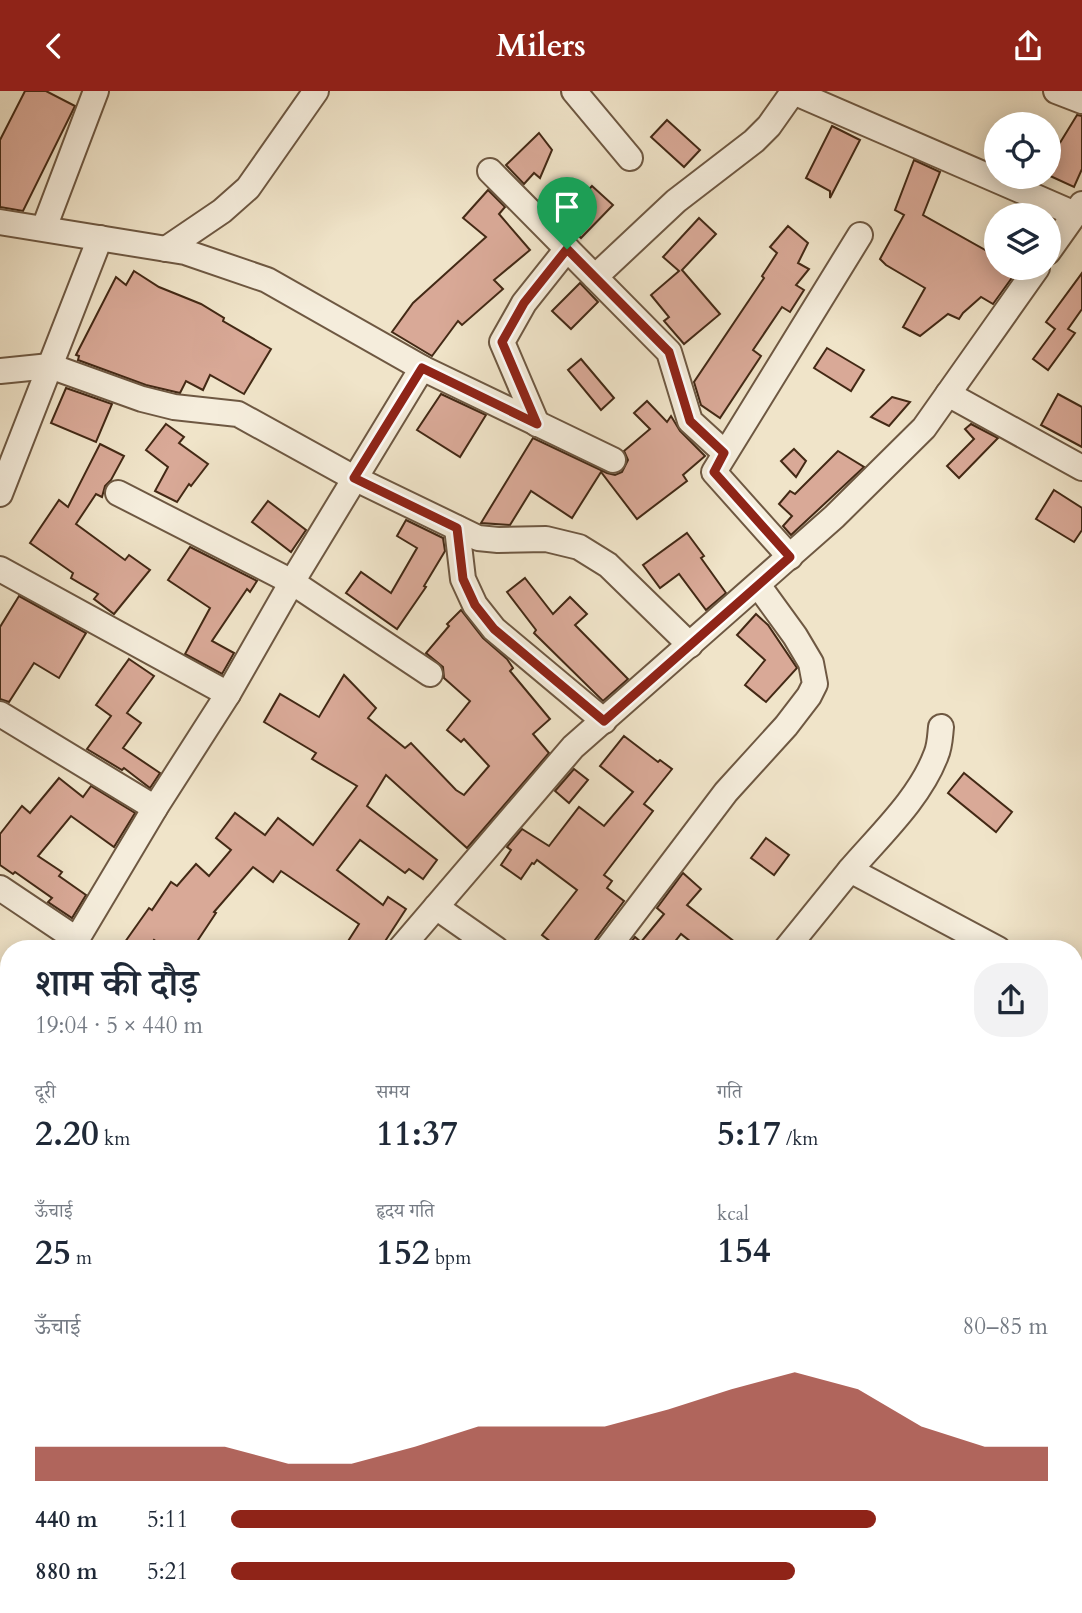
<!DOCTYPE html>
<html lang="hi">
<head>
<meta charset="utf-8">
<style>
	body { margin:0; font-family:Cardo,"Noto Serif Devanagari",serif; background:#f2f2f3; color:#1f2937; height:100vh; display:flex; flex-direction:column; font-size:26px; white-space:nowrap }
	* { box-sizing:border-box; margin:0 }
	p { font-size:23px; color:#747a83 }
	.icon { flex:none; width:38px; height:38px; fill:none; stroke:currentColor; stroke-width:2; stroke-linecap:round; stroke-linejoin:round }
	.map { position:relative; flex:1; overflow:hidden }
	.side { position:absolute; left:0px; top:849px; width:1083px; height:674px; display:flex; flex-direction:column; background:#fff; border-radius:28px 28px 0 0; box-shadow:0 4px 18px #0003 }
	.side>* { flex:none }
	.fabs { position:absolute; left:984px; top:21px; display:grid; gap:14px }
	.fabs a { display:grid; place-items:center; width:77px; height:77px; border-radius:50%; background:#fff; box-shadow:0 4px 18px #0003; font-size:35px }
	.pin { position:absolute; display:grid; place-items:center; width:60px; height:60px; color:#fff; margin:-72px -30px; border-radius:50% 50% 50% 0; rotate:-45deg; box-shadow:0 0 7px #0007 }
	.pin .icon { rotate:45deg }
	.round { display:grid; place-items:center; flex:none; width:74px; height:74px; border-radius:28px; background:#f2f2f3 }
	.summary { display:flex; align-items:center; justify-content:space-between; height:119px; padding:0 35px }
	h1 { font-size:38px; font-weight:600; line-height:52px }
	.metrics { display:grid; grid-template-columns:repeat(3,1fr); gap:10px; height:119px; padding:7px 35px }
	.metrics div { display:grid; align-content:center }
	.metrics b { font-size:35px; font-weight:600 }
	.metrics small { font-size:19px; font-weight:400 }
	.metrics p { font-size:19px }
	.chart { height:196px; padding:14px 35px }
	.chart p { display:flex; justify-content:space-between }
	.chart svg { width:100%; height:126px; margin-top:7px; fill:#8f2418; opacity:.7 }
	ul { padding:0 35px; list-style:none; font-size:23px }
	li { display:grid; grid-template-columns:112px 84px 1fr; align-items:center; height:52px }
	li i { height:18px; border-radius:9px; background:#8f2418 }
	header { display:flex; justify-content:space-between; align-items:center; height:91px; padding:0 35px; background:#8f2418; color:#fff; font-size:32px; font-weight:600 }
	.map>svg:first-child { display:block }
	.building { fill:#d9a997; stroke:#432915; stroke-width:2 }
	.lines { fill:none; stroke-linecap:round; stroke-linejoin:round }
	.minor-casing { stroke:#6e5842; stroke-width:28 }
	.major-casing { stroke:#432915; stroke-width:35 }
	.minor { stroke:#f5eddc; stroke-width:24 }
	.major { stroke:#e8c284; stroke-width:32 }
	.route-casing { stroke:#fff; stroke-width:14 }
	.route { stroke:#8f2418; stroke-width:9 }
</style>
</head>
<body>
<header><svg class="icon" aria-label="back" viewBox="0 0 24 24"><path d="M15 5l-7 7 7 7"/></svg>Milers<svg class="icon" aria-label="share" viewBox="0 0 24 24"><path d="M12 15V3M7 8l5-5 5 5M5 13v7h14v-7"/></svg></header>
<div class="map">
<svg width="1082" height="1522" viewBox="0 0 1082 1522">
	<rect width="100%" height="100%" fill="#f0e4c9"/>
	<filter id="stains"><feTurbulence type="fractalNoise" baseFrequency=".00286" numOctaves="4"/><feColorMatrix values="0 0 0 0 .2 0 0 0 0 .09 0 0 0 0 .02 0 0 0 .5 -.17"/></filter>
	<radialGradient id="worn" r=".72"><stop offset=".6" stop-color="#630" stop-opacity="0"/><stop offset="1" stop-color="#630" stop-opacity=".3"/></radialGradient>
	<g class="building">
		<path d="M25,0H46L75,15L23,120L0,116V49Z"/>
		<path d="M1077,24L1082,25V78L1074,96L1048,84V51L1058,55Z"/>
		<path d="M667,29L700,59L684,76L651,46Z"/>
		<path d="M832,35L860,49L830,107V100L806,87Z"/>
		<path d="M539,42L552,59L540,87L534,82L524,93L506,74Z"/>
		<path d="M914,69L940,81L923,124L996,165V177H1019L993,213L981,206L963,222L959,228L948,223L920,245L903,236L925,197L886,174L880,168L904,124L895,119Z"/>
		<path d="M592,95L613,114L581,147L561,128Z"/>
		<path d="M488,99L505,116L499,123L530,159L494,189L503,198L462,234L458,230L432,265L392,241L413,212L486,146L463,127Z"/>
		<path d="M699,127L716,143L682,179L720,223L684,253L664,230L669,226L651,204L679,180L663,166Z"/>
		<path d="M788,135L808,152L798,172L809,178L796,194L804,199L790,221L782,216L753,259L761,265L720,327L701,314L694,291L764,187L762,185L777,162L770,156Z"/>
		<path d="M134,180L159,196L201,213L224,227L223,230L271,258L244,303L210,284L203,299L186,290L180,302L146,294L78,269L79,265L76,264L116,186L126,194Z"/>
		<path d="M1082,182V218L1068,238L1075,242L1048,279L1033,268L1055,238L1046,231Z"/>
		<path d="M580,192L598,211L571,238L552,220Z"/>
		<path d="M827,257L864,279L851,300L814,277Z"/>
		<path d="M581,268L614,307L601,319L568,279Z"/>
		<path d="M66,297L112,313L96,351L51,332Z"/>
		<path d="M441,303L486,324L460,366L417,339Z"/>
		<path d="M1058,303L1082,316V356L1041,334Z"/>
		<path d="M892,306L910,311L889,335L871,326Z"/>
		<path d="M647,310L667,331L671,325L680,340L705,365L683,384L687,390L637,428L601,381L572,427L531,400L510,434L481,432L533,347L607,382L615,384L622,381L628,369L624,360L650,338L634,322Z"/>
		<path d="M166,333L184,346L179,352L208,373L191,395L189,393L177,411L155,400L168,376L146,359Z"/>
		<path d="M971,333L998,347L959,387L947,375L974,348L965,338Z"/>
		<path d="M100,353L124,365L111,389L105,395L102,406L96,403L76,433L125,469L129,464L150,479L114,523L94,508L98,503L71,487L73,482L30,452L59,409L68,416Z"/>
		<path d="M794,358L806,370L796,386L781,370Z"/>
		<path d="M838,360L864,376L791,444L783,435L792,425L779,413L790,400L795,403Z"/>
		<path d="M1054,399L1082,417V439L1074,451L1036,428Z"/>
		<path d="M268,410L306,439L291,461L252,431Z"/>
		<path d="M406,429L443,447L445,460L424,495L426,496L397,538L346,502L361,481L391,502L417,457L397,445Z"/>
		<path d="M687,442L704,465L701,467L726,502L706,519L679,483L660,497L643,474Z"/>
		<path d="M190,456L257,490L250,501L247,498L212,550L234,562L222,583L185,563L210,517L168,489Z"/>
		<path d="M525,487L553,523L570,506L587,523L575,534L628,588L603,610L534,542L536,539L507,501Z"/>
		<path d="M19,505L86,542L59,587L34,572L9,611L0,608V536Z"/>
		<path d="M461,519L483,547L507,568L513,577L510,580L550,628L533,643L549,662L467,757L386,684L367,715L437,769L423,788L409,778L405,782L360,749L337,779L383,814L388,806L406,818L380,858H343L359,833L281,780L273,791L253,776L214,821L216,822L192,858H167L154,849L148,858H120L149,817L152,819L171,791L177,795L196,773L209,785L231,759L216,747L235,722L265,744L278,727L313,754L357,695L312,668L316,662L264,631L280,603L319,626L344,584L376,617L368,627L405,657L411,652L456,699L464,704L489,675L464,648L461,651L447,639L470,610L444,587L443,576L426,562L449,535L447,533Z"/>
		<path d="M756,523L768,534L797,577L766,611L745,594L765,569L737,544Z"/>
		<path d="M129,568L154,585L127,622L141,632L123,657L160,682L150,697L124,677L122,679L87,658L111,625L96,614Z"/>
		<path d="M624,645L658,671L660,669L672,678L644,713L653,720L604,784L612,790L607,797L624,810L595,849L592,858H560L542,844L577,799L537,769L534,773L532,772L521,788L501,774L511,759L507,756L522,738L549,755L579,716L604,735L633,701L600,675Z"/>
		<path d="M574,678L588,689L569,712L555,700Z"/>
		<path d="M964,682L1012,721L996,741L948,702Z"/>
		<path d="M59,687L83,706L91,695L135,722L114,756L71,725L38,765L62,781L59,785L86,804L72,827L48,811L52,807L15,781L13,783L0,774V743L22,715L30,722Z"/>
		<path d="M766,747L789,764L774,784L751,767Z"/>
		<path d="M683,782L701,798L687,814L744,858H700L681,843L669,858H626L635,846L641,851L664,823L657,817Z"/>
	</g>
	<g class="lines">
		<defs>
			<g id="minor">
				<path d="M574,0L630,67"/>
				<path d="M791,0L1075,123"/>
				<path d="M1056,0L1082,10"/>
				<path d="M490,80L669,261L690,330L725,362"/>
				<path d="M0,131L185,161L267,189L422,277"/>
				<path d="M44,137L96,0"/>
				<path d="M166,158L222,120L248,97L316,0"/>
				<path d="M1048,161L1082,113"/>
				<path d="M595,186L676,110L754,50L769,35L793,1"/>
				<path d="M0,280L50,275L142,308L174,316L238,323L354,387L478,447L498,449L546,448L579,456L608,474L690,554"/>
				<path d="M948,303L1082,377"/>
				<path d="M537,333L502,251L524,212L567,158"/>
				<path d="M118,402L292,491L430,583"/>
				<path d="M0,403L100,147"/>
				<path d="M457,437L463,488L475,514L494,538L604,630"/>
				<path d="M790,466L714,381L860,144"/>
				<path d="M0,478L228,603"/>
				<path d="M0,623L155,717"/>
				<path d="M850,779C880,744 920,707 936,664C940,655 940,645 941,636"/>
				<path d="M0,797L76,848"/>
				<path d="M436,816L496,858"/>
				<path d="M71,858L155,717L228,603L292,491L422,277L613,369"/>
				<path d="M400,858L573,656L834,426L924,337L1037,177"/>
				<path d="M607,858L726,701L786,635L809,605L815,593L811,572L795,545L758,494"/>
				<path d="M786,858L850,779L998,858"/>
				<path d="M1074,896L1082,900"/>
				<path d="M1074,945L1082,942"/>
				<path d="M0,972L9,958"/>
				<path d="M0,1124L9,1130"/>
				<path d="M1074,1237L1077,1238L1082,1227"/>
				<path d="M1074,1312L1082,1315"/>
				<path d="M0,1439L9,1425"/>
				<path d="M378,1522L381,1514"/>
				<path d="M534,1522L535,1514"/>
				<path d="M764,1522L766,1514"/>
			</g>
			<path id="major" d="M0,1522H6"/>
		</defs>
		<use href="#minor" class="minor-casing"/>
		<use href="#major" class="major-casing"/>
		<use href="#minor" class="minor"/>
		<use href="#major" class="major"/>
	</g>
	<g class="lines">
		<defs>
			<path id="route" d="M567,158L669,261L690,330L724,362L714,381L790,466L604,630L494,538L475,514L463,488L457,437L354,387L422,277L537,333L502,251L524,212Z"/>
		</defs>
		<use href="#route" class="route-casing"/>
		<use href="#route" class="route"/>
	</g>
	<rect width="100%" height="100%" filter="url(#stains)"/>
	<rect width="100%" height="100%" fill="url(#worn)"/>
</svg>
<div class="fabs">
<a><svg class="icon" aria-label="locate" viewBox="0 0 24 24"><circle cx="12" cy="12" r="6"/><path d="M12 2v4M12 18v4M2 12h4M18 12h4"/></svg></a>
<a><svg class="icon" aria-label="layers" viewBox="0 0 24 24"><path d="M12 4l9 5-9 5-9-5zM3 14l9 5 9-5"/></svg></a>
</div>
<div class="pin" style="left:567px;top:158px;background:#1e9e55"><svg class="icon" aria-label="arrive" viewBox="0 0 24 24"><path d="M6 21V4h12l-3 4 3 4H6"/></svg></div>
<section class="side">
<div class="summary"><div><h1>शाम की दौड़</h1><p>19:04 · 5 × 440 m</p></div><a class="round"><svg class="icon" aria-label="share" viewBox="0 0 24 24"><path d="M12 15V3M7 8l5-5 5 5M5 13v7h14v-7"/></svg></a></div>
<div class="metrics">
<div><p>दूरी</p><b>2.20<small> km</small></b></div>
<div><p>समय</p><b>11:37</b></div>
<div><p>गति</p><b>5:17<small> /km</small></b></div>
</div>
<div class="metrics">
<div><p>ऊँचाई</p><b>25<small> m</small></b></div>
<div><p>हृदय गति</p><b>152<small> bpm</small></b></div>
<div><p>kcal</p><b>154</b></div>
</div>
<div class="chart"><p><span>ऊँचाई</span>80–85 m</p>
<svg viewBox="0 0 160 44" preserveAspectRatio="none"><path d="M0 44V32L10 32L20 32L30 32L40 38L50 38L60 32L70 25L80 25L90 25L100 19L110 12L120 6L130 12L140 25L150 32L160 32V44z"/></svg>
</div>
<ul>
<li><b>440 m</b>5:11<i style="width:79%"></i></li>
<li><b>880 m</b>5:21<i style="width:69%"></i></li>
</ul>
</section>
</div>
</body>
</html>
